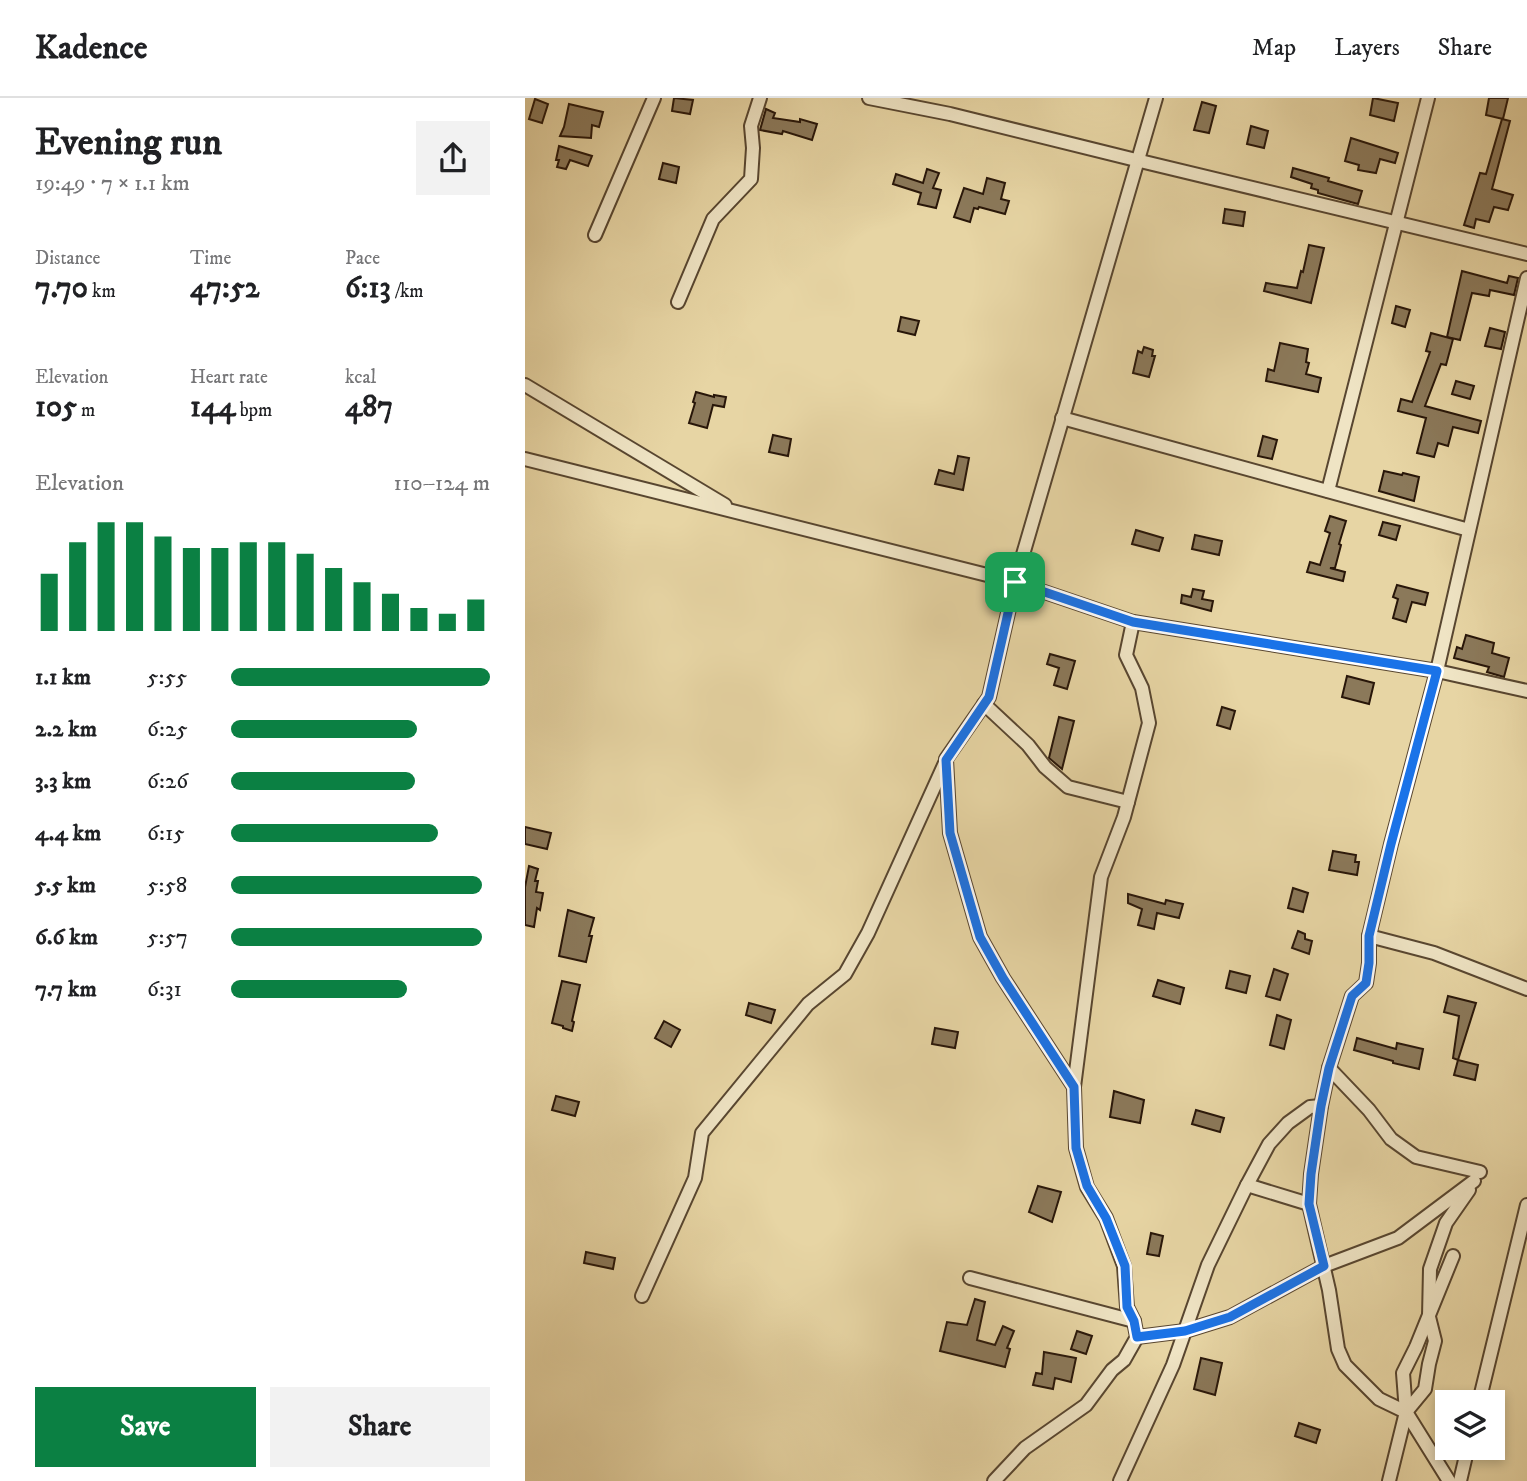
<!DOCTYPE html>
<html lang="en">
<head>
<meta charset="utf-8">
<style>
	body { margin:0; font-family:"IM FELL DW Pica",serif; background:#f2f2f2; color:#202124; height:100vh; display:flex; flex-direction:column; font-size:26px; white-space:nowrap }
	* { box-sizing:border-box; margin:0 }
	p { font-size:23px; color:#757577 }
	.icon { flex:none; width:38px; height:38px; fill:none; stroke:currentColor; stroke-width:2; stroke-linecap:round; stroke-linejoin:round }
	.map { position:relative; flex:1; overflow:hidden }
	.details { display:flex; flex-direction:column; background:#fff; width:525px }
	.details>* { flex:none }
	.tools { position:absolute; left:910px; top:1292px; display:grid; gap:14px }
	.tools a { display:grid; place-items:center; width:70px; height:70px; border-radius:0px; background:#fff; box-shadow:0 4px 10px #0003; font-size:35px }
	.pin { position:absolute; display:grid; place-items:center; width:60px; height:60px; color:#fff; margin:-30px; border-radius:14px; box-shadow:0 4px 10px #0006 }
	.round { display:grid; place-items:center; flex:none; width:74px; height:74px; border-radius:0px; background:#f2f2f2 }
	.summary { display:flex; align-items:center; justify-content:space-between; height:119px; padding:0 35px }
	h1 { font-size:38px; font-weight:700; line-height:52px }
	.stats { display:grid; grid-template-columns:repeat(3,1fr); gap:10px; height:119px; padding:7px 35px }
	.stats div { display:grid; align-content:center }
	.stats b { font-size:30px; font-weight:700 }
	.stats small { font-size:19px; font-weight:400 }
	.stats p { font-size:19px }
	.chart { height:196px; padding:14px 35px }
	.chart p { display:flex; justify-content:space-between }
	.chart svg { width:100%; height:126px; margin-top:7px; stroke:#0b8043; stroke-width:6 }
	.action { display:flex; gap:14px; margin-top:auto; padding:14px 35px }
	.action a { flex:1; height:80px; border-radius:0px; background:#0b8043; color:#fff; font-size:28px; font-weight:700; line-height:80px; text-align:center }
	.action a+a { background:#f2f2f2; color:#202124 }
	ul { padding:0 35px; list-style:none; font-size:23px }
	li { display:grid; grid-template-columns:112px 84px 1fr; align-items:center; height:52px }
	li i { height:18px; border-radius:9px; background:#0b8043 }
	header { display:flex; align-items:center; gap:42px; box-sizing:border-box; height:98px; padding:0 35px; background:#fff; border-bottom:2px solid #e0e0e0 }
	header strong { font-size:33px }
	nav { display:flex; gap:38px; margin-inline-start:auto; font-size:24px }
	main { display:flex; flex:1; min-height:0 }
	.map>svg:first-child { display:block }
	.building { fill:#8b795a; stroke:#281609; stroke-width:2 }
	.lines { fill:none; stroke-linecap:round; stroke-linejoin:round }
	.minor-casing { stroke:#584630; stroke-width:16 }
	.minor { stroke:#efe4c4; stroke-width:12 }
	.route-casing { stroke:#fff; stroke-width:14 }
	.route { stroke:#1a73e8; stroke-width:9 }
</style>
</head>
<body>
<header>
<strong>Kadence</strong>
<nav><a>Map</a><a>Layers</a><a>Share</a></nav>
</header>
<main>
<section class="details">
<div class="summary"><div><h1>Evening run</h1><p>19:49 · 7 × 1.1 km</p></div><a class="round"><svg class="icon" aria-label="share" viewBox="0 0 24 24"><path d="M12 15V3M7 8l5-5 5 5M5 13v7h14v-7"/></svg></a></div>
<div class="stats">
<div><p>Distance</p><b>7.70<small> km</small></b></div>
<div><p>Time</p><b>47:52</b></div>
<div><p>Pace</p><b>6:13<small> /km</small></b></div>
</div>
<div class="stats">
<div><p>Elevation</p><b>105<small> m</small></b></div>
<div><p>Heart rate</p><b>144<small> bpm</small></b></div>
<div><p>kcal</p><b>487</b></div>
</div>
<div class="chart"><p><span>Elevation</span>110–124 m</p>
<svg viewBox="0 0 160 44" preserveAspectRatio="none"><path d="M5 44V24M15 44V13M25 44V6M35 44V6M45 44V11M55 44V15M65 44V15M75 44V13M85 44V13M95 44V17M105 44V22M115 44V27M125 44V31M135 44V36M145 44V38M155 44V33"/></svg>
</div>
<ul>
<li><b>1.1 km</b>5:55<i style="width:100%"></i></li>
<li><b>2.2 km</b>6:25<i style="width:72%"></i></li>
<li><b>3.3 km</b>6:26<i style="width:71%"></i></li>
<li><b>4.4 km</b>6:15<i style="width:80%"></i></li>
<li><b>5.5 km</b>5:58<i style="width:97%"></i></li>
<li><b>6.6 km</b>5:57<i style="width:97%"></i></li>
<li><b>7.7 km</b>6:31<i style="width:68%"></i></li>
</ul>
<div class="action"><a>Save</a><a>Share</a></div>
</section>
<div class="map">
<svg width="1002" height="1383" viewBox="0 0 1002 1383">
	<rect width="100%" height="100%" fill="#e7d5a4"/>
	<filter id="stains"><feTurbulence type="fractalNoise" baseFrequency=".00286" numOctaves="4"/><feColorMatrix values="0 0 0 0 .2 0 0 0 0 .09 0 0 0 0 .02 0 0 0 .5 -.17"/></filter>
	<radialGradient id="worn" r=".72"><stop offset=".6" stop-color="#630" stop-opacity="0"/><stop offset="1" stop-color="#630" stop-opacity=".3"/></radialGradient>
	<g class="building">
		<path d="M149,0L168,2L165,16L147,13Z"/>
		<path d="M848,0L873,5L869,23L845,17Z"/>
		<path d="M964,0H983L978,21L961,17Z"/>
		<path d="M10,1L23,6L17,25L4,21Z"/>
		<path d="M677,4L691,8L684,35L669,32Z"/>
		<path d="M44,6L78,14L74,29L67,27L66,40L35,38L39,29Z"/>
		<path d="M241,11L250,15L248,20L275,24V21L292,26L287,42L258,33L257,36L235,32Z"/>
		<path d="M977,21L985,23L967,91L988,97L983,112L969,109L964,124L951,121L949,130L939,127L955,75L961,76Z"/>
		<path d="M726,28L743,33L739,50L722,46Z"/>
		<path d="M826,40L873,55L870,65L855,61L851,75L833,72L834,67L820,63Z"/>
		<path d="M34,48L67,58L63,68L45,62L41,71L32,69L34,62H31Z"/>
		<path d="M138,65L154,69L151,85L134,81Z"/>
		<path d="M768,70L804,80L803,83L837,93L833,106L793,95V92L786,90L787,86L766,79Z"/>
		<path d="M402,71L414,75L408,90L416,92L411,110L393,106L396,95L368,86L371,76L398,85Z"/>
		<path d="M462,80L480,85L476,101L484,103L480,116L454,109L453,111L449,110L445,124L429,119L439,90L458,96Z"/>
		<path d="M700,111L720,114L718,128L698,125Z"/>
		<path d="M784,147L799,150L786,205L739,193L741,185L772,190L776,173L778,174Z"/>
		<path d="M937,173L982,185L984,178L993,180L989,197L965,192L964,198L947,195L935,242L922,239Z"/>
		<path d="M871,208L885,212L880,229L867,225Z"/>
		<path d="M376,219L394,223L390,237L373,233Z"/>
		<path d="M965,230L980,234L976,251L960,248Z"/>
		<path d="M906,235L928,241L921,267L916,266L900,308L956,323L953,335L928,329L923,348L913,345L909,359L892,355L901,320L873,313L876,301L887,304L905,254L901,253Z"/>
		<path d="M755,245L783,251L781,264L784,265L781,276L796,280L793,294L741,283L743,271L749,273Z"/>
		<path d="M619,249L628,252L627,258H630L624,279L608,275L613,253L617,255Z"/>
		<path d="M931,283L949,288L945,301L927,296Z"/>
		<path d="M171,294L189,299V297L201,299L199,309L188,307L182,330L164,325L170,305L168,304Z"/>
		<path d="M248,337L266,341L263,358L244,354Z"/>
		<path d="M738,338L752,342L747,361L733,358Z"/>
		<path d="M433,358L444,360L438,392L410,386L414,372L429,376Z"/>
		<path d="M859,373L877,377L878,375L894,379L889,403L854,393Z"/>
		<path d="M805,418L821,423L814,446L816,447L810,470H805L820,474L818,483L782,474L785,464L795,467L805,435L800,433Z"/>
		<path d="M858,424L875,428L871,442L854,437Z"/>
		<path d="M611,432L638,440L634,453L607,446Z"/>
		<path d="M670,437L697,443L694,457L667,451Z"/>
		<path d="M872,487L903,495L900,507L887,504L881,524L868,520L873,501L868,499Z"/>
		<path d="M668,491L679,493L677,501L688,503L686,513L656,505L657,497L666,499Z"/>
		<path d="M941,537L969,545L967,555L984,560L979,579L962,574L964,569L929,560L932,549L937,551Z"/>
		<path d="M525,556L550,563L542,591L529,587L534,570L522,566Z"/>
		<path d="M822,578L849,585L844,606L817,599Z"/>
		<path d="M697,609L710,613L705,631L692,627Z"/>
		<path d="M534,619L549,623L537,671L524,660Z"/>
		<path d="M0,729L26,735L22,751L0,746Z"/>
		<path d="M808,753L831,757L830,764H834L832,777L804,772Z"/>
		<path d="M4,768L13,771L10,783H13L11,794L18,795L15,812L12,810L9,829L0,827V789Z"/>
		<path d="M768,790L783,795L778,814L763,810Z"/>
		<path d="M603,796L640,806L641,802L658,806L654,820L632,815L629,831L613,827L617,811L603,805Z"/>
		<path d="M43,812L69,820L64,838H67L61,864L34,858Z"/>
		<path d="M773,833L780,836V841L787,843L784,856L767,850Z"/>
		<path d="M749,871L763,876L755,902L741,898Z"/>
		<path d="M705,873L725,878L721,895L701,890Z"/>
		<path d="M633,882L659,890L655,906L628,898Z"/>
		<path d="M37,883L55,887L47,923L49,924L47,933L38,930V928L27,925Z"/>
		<path d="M923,898L951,905L933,962L928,960L934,918L919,914Z"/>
		<path d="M224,905L250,912L246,925L221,917Z"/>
		<path d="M752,917L766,922L759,951L745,947Z"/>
		<path d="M139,923L155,932L146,949L130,940Z"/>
		<path d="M410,930L433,934L430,950L407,946Z"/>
		<path d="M832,940L871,951L872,945L898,951L894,971L868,965V963L829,952Z"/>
		<path d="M933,962L953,967L950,982L929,977Z"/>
		<path d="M589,993L619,1002L615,1025L585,1019Z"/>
		<path d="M31,998L54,1004L50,1018L27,1012Z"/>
		<path d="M671,1012L699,1020L695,1034L667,1026Z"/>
		<path d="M513,1088L536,1094L527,1124L504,1114Z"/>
		<path d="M626,1135L638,1138L634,1158L622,1156Z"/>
		<path d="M61,1154L90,1160L88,1171L59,1165Z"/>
		<path d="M450,1201L460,1204L452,1242L470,1247L478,1228L489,1233L482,1250L485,1251L480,1269L415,1253L422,1224L442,1227Z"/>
		<path d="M552,1233L567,1238L561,1256L546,1251Z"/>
		<path d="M519,1254L551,1260L546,1284L530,1280L528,1291L508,1287L511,1275L517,1276Z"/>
		<path d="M676,1260L697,1265L690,1297L669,1291Z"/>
		<path d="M774,1325L795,1332L791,1345L770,1338Z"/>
	</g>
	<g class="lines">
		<defs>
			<g id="minor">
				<path d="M344,0L425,16L611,62L1002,156"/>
				<path d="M70,137L129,0"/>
				<path d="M1002,180L912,573L866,746L844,838L909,855L1002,891"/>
				<path d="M153,204L188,121L226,81L228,50L226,28L235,0"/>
				<path d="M0,287L200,407"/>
				<path d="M537,320L944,432"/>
				<path d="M0,361L490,484L608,524L912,573L1002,593"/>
				<path d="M803,393L903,0"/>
				<path d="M459,606L503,647L520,669L543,689L603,704"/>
				<path d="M844,838V865L841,885L827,898L804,970L796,1008L786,1076L784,1106L804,1192L813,1251L820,1267L854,1301L881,1314L924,1383"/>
				<path d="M804,970L844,1012L866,1041L891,1059L955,1074"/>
				<path d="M549,989L478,880L455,839L425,735L421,661L464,599L490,484L631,0"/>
				<path d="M722,1087L784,1106"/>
				<path d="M445,1180L609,1223"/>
				<path d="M117,1198L170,1080L177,1035L283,906L320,876L343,835L420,665"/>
				<path d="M612,1239L660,1233L705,1219L799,1168L873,1140L949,1083"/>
				<path d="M954,1304L1002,1107"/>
				<path d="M881,1314L900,1291L904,1266L910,1243L904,1219L905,1171L921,1125L944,1092"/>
				<path d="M469,1383L500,1350L561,1307L587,1272L599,1262L612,1239L609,1223L602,1209L599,1168L581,1120L562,1089L551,1050L549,989L576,779L599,719L624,625L617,590L601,557L608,524"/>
				<path d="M595,1383L648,1267L683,1167L722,1087L744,1046L763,1025L785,1009L796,1008"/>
				<path d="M864,1383L881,1314L878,1275L891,1249L928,1158"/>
				<path d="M935,1383L943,1349"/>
			</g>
		</defs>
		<use href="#minor" class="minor-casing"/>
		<use href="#minor" class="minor"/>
	</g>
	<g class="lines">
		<defs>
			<path id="route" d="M490,484L608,524L912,573L866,746L844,838V865L841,885L827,898L804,970L796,1008L786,1076L784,1106L799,1168L705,1219L660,1233L612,1239L609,1223L602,1209L600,1168L581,1120L562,1088L551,1050L549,989L478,880L455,839L425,735L421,662L464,599Z"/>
		</defs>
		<use href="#route" class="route-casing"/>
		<use href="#route" class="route"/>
	</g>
	<rect width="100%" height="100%" filter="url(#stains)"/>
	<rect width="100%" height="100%" fill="url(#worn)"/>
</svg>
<div class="tools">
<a><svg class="icon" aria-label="layers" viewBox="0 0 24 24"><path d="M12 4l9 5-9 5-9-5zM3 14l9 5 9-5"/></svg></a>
</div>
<div class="pin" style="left:490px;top:484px;background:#1e9e55"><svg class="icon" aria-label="arrive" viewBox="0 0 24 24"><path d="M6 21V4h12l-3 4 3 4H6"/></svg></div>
</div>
</main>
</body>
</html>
